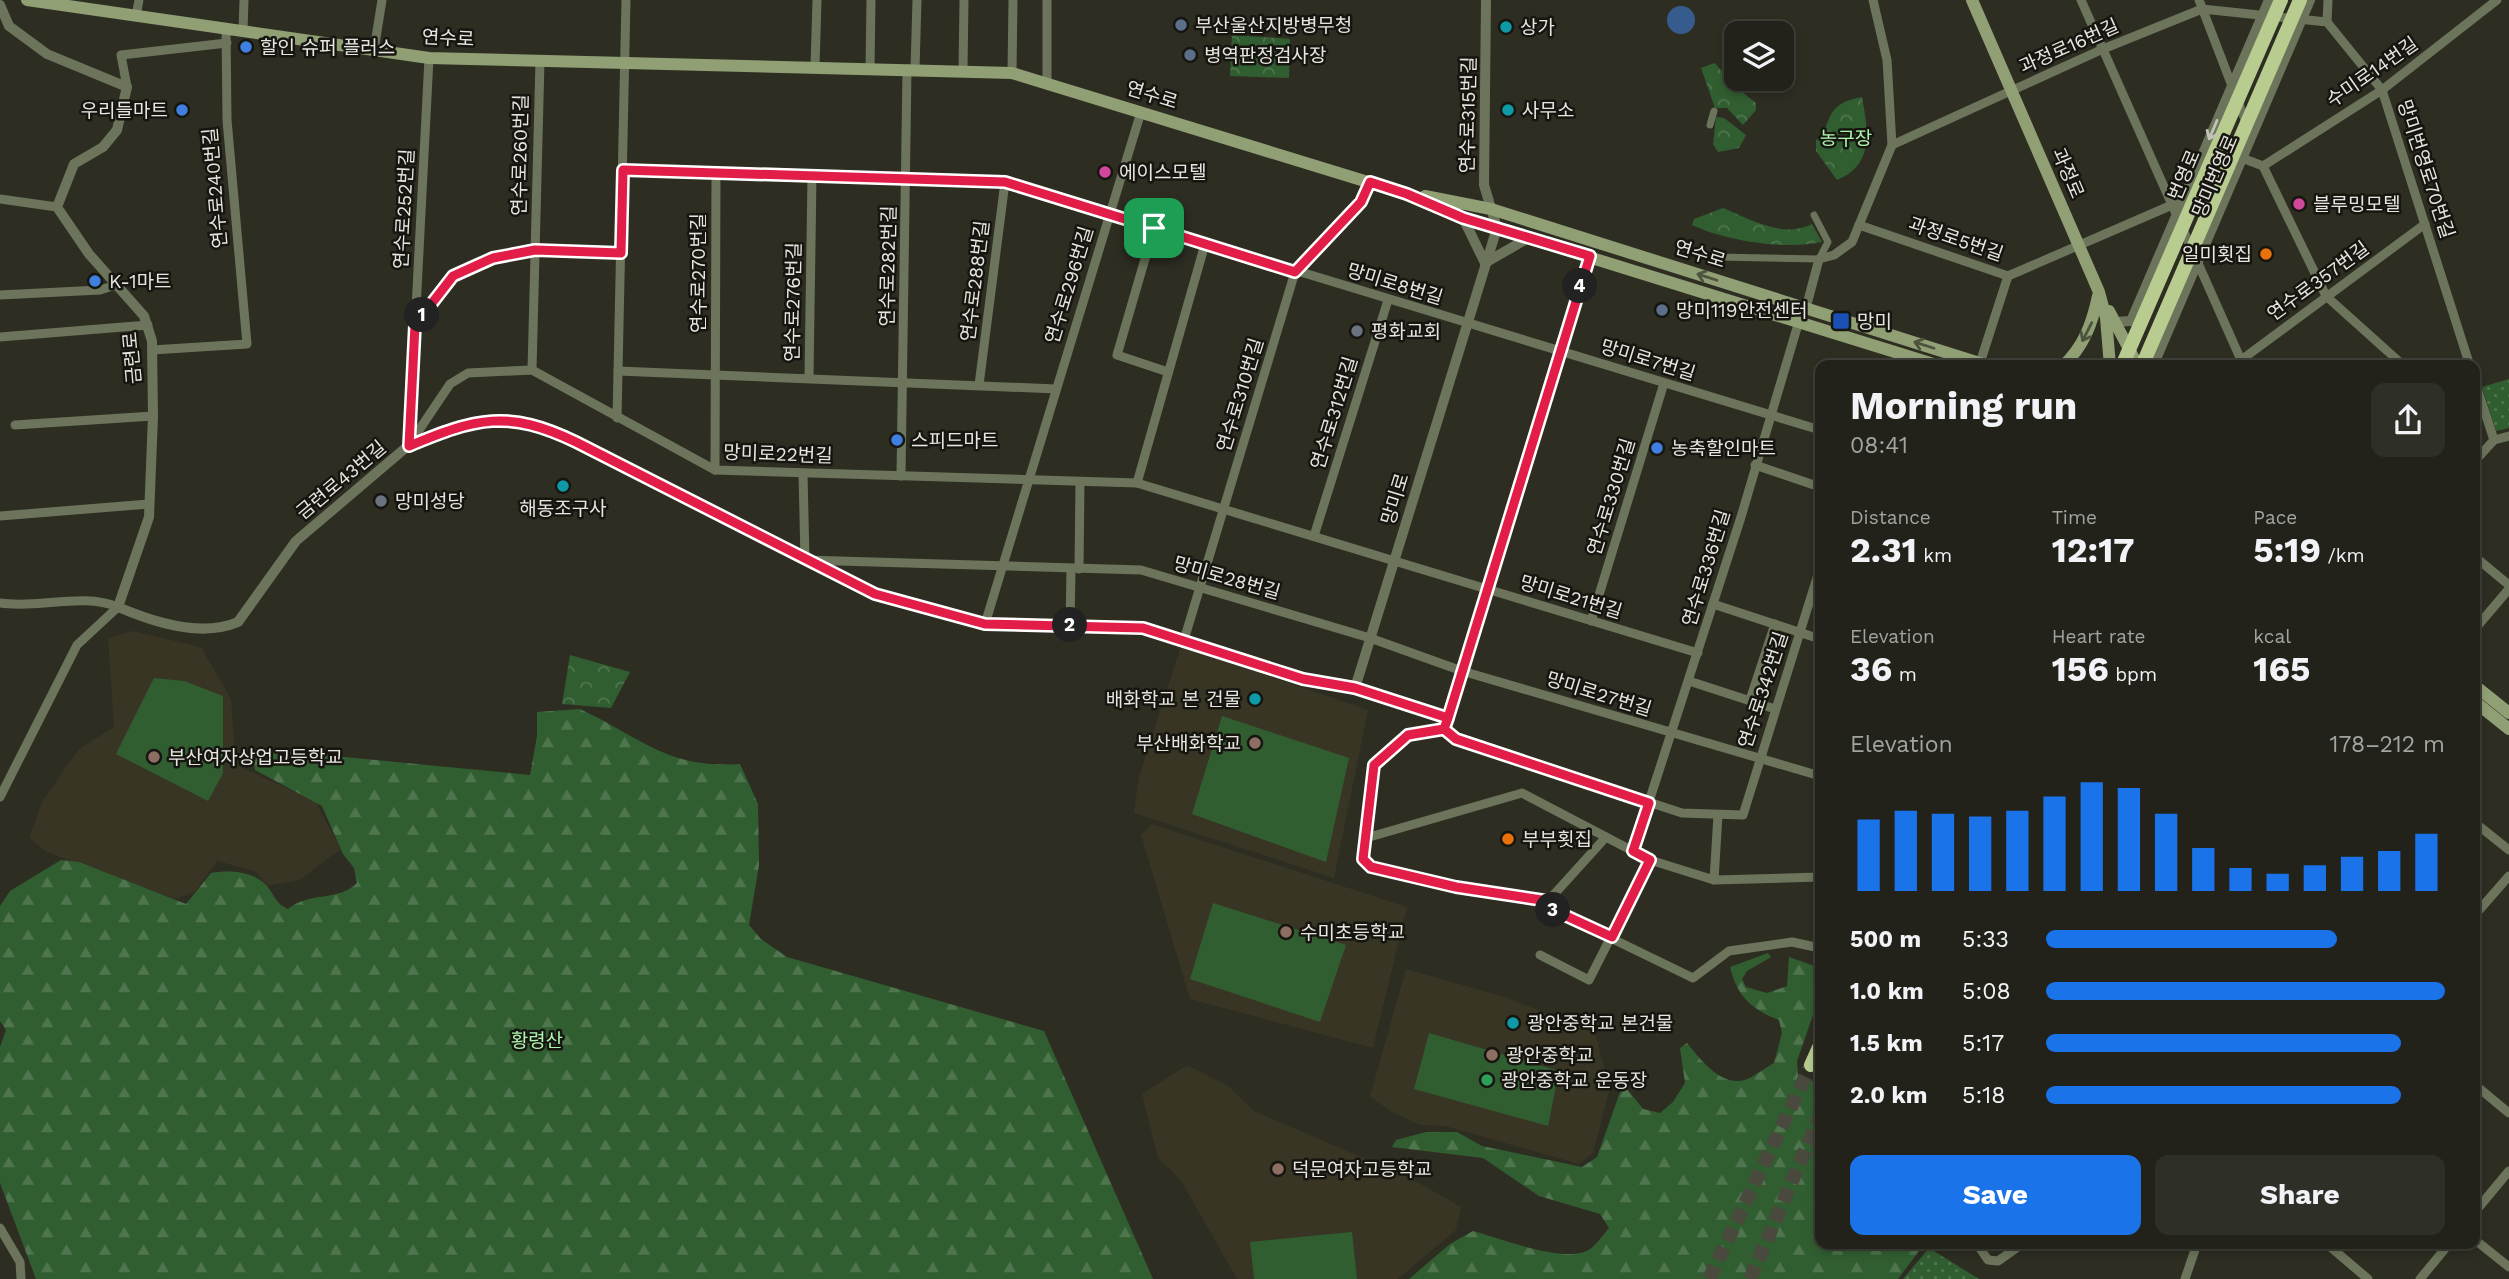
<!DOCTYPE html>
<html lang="en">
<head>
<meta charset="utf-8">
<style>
	body { margin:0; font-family:"Work Sans","Noto Sans KR",sans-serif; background:#2e2f27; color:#f1f3f6; height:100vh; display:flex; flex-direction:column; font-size:26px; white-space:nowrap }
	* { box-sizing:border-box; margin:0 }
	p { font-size:23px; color:#a2a4a2 }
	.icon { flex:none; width:38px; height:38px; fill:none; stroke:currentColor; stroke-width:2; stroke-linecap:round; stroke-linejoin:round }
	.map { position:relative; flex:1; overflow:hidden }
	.sheet { position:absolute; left:1815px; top:360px; width:665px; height:889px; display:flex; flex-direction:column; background:#22221a; border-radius:14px; box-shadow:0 4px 10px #0003,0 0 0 2px #3f3f39 }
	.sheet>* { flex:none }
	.buttons { position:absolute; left:1724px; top:21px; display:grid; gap:14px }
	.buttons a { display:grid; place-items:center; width:70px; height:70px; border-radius:14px; background:#22221a; box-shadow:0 4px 10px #0003,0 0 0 2px #3f3f39; font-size:35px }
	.pin { position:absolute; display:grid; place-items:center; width:60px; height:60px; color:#fff; margin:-30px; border-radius:14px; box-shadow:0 4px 10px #0006 }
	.km { position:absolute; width:35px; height:35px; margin:-18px; border-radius:50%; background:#222; color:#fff; font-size:19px; line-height:35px; text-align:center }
	.round { display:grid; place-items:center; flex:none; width:74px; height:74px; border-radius:14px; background:#2e2f27 }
	.overview { display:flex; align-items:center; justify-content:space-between; height:119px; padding:0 35px }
	h1 { font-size:38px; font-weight:700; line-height:52px }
	.metrics { display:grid; grid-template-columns:repeat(3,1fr); gap:10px; height:119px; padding:7px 35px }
	.metrics div { display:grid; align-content:center }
	.metrics b { font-size:35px; font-weight:700 }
	.metrics small { font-size:19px; font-weight:400 }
	.metrics p { font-size:19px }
	.chart { height:196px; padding:14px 35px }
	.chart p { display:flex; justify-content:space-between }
	.chart svg { width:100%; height:126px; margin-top:7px; stroke:#1a73e8; stroke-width:6 }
	.button { display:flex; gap:14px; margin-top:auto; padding:14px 35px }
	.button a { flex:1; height:80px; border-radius:14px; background:#1a73e8; color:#fff; font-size:28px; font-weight:700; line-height:80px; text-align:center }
	.button a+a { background:#2e2f27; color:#f1f3f6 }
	ul { padding:0 35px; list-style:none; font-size:23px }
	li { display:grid; grid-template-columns:112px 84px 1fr; align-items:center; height:52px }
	li i { height:18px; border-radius:9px; background:#1a73e8 }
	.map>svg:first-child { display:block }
	.built { fill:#383524 }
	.grass { fill:url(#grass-dots) }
	.forest { fill:url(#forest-firs) }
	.park { fill:url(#park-crowns) }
	.pitch { fill:#315e31 }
	.water { fill:#355c8d }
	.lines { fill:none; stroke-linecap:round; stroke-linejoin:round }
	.trunk-tunnel { stroke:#4a493e; stroke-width:14; stroke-dasharray:14 7; stroke-linecap:butt }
	.pedestrian { stroke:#6c755b; stroke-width:7 }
	.minor { stroke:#6c755b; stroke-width:9 }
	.tertiary { stroke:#6c755b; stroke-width:10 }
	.secondary { stroke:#909f74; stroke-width:12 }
	.trunk { stroke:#b8cc90; stroke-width:14 }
	.trunk-bridge { stroke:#b8cc90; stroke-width:14 }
	.oneway { stroke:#c2c3b7 }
	.oneway2 { stroke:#4d533d }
	.route-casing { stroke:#fff; stroke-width:14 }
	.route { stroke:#e11d48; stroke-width:9 }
	.service-dot { fill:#5c6f8a; stroke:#161510; stroke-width:2.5 }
	.culture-dot { fill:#0f9aa8; stroke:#161510; stroke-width:2.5 }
	.shop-dot { fill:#3f7fe0; stroke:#161510; stroke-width:2.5 }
	.hotel-dot { fill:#d1479c; stroke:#161510; stroke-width:2.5 }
	.food-dot { fill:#e8710a; stroke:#161510; stroke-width:2.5 }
	.transit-dot { fill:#1a4fb4; stroke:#161510; stroke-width:2.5 }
	.worship-dot { fill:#6b7280; stroke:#161510; stroke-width:2.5 }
	.education-dot { fill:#8d6e63; stroke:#161510; stroke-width:2.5 }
	.leisure-dot { fill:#2e9e5b; stroke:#161510; stroke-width:2.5 }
	.labels { text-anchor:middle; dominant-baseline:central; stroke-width:5; stroke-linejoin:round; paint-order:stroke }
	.poi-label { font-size:19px; fill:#e7e5df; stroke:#161510; text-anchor:start }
	.street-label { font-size:19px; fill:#e7e5df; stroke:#161510 }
	.park-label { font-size:19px; fill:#adf5ac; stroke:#161510 }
</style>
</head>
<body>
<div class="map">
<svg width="2509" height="1279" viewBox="0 0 2509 1279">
	<defs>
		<pattern id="grass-dots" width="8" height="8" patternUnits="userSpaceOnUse" patternTransform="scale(1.75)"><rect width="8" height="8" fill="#315e31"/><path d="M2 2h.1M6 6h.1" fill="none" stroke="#4f754e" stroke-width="1.8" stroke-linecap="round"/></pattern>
		<pattern id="forest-firs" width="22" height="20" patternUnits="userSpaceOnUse" patternTransform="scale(1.75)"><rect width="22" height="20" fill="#315e31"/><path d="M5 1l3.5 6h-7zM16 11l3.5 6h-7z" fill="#4f754e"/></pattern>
		<pattern id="park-crowns" width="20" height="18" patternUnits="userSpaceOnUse" patternTransform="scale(1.75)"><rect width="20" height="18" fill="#315e31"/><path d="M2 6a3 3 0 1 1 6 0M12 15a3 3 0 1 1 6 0" fill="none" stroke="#4f754e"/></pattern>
	</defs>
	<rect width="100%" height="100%" fill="#2e2d22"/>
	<g class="built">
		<path d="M132,631L201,647L231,699L236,765L315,801L341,849L299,880L267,886L255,871L217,861L194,892L175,899L47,852L29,838L43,800L79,749L114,727L108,638Z"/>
		<path d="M1181,646L1368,710L1334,878L1134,813L1139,777Z"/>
		<path d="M1151,824L1407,907L1373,1048L1190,999L1141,835Z"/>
		<path d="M1406,969L1505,997L1595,1033L1610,1089L1593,1153L1579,1164L1445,1126L1420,1125L1390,1111L1370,1096Z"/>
		<path d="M1187,1065L1228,1086L1254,1111L1412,1179L1461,1207L1456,1230L1398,1279H1237L1180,1179L1158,1158L1142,1094Z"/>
	</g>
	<g class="grass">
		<path d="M2509,379V428L2496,431L2482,387Z"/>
		<path d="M1929,1248L1979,1279H1903Z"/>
	</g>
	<g class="forest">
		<path d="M580,709C642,738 667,769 740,764L758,804L759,865L749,925L761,939L787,957L1044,1031L1153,1279H36L0,1183V1047L6,1030L0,1021V906L10,891L61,860L79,862L186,904L211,873C229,870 251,871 265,884C275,894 274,903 288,909C310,891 338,902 357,883L354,868L343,854L322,806L255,770L254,763L259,753L272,750L530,775L537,736V712Z"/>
		<path d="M1768,953L1771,957L1747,971L1742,979L1746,987L1767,993L1787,986L1789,957L1820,968V995L1797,1061L1798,1075L1820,1084V1244L1916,1246L1919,1251L1898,1279H1409L1450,1244L1473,1231C1499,1238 1567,1265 1590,1249C1597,1244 1603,1235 1609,1228L1600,1214L1539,1196L1483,1158L1392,1147L1396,1140L1426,1132H1457L1482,1146L1582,1167L1597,1157L1623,1084L1643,1109L1660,1113L1673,1102L1685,1083L1680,1048L1687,1043C1700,1059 1721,1087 1745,1080C1754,1077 1765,1068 1774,1063L1782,1033L1779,1020C1751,1009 1737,996 1730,967Z"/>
	</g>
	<g class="park">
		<path d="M1232,35L1290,39L1289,78L1230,76Z"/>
		<path d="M1715,63L1732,84L1756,103V110L1743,125L1727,108H1715L1701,68Z"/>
		<path d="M1862,97C1868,130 1875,165 1837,180L1816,151V140L1823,137C1830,112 1834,102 1862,97Z"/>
		<path d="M1716,117L1724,118L1746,135L1739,148L1718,152L1713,144Z"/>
		<path d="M1723,208C1750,219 1783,239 1812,224L1822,242C1785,250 1726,241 1692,225L1694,219Z"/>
		<path d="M570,655L630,672L611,708L562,704Z"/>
	</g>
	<g class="pitch">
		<path d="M154,678L184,681L223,696V773L208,801L116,754Z"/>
		<path d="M1222,716L1349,758L1326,862L1192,814Z"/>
		<path d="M1213,903L1346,945L1320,1022L1190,979Z"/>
		<path d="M1429,1033L1559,1071L1548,1126L1414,1089Z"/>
		<path d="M1352,1232L1357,1279H1254L1250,1242Z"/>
	</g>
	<circle class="water" cx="1681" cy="20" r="14"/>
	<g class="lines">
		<g class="trunk-tunnel">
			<path d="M1709,1279L1811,1065"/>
			<path d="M1750,1279L1820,1116"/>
		</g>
		<g class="pedestrian">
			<path d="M1710,125L1714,111"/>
			<path d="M1718,257L1819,259L1828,242L1814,215"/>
		</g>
		<g class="minor">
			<path d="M2081,0L2241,360L2248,366"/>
			<path d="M2199,0L2247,125"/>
			<path d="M136,16L139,0"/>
			<path d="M2327,22L2328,0"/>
			<path d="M243,31L244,0"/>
			<path d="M374,50L382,0"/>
			<path d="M815,67L817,0"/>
			<path d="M870,68L871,0"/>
			<path d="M915,69L917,0"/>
			<path d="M963,70L964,0"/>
			<path d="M1012,73L1013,0"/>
			<path d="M1047,82V0"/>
			<path d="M127,87L121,55L227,43"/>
			<path d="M1892,145L2103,49L2202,9L2327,22L2382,90L2470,366"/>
			<path d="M2242,158L2263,166"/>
			<path d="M2263,166L2382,90L2497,0"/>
			<path d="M2263,166L2326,296L2404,366"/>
			<path d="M623,170L1005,182L1820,430"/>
			<path d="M0,199L57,207"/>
			<path d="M1859,225L2008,276L2172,205L2182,203L2215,208"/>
			<path d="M1154,228L1117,355L1168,372"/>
			<path d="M0,295L100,290L116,285"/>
			<path d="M1806,308L1819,259L1834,255L1852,242L1892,145L1887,60L1873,0"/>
			<path d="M416,323C427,309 438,288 453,276C495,243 571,251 621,252"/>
			<path d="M0,337L148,325"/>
			<path d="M152,350L247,344L227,120L226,29"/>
			<path d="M1980,363L2008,276"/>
			<path d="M2233,366L2425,224"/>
			<path d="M532,370L540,61"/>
			<path d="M618,371L1056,389"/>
			<path d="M809,377L812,176"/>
			<path d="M2474,379L2494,440"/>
			<path d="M979,385L1005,182"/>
			<path d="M617,418L626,0"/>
			<path d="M15,425L153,416"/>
			<path d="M2494,440L2509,436"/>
			<path d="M409,444L429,58"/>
			<path d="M409,445L450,384L468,373L532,370L715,470L1137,483L1698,653"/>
			<path d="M2474,462L2494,440"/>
			<path d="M1755,465L1820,487"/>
			<path d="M715,470L716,173"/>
			<path d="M803,473L805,560L1141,570L1370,638L1462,671L1820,776"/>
			<path d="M901,476L907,69"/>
			<path d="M1137,483L1205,244"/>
			<path d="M0,516L149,504"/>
			<path d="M1314,536L1388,300"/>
			<path d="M2474,556L2509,585"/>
			<path d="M1079,569L1080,482"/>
			<path d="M0,603C39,609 82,592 118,607L77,645L0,797"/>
			<path d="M1713,604L1820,639"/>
			<path d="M1591,621L1664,383"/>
			<path d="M985,624L1141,112"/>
			<path d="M1070,625L1071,569"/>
			<path d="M2474,630L2509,589"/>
			<path d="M1184,640L1295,272L1361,202L1370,182"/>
			<path d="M1689,681L1775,709"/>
			<path d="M1355,688L1448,717"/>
			<path d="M1750,700L1775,624"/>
			<path d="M1444,729L1590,256"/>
			<path d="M2474,822L2509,850"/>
			<path d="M1606,837L1548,901L1456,887L1371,867L1363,859L1374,765L1408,735L1444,729L1456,739L1682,813L1743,815L1820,568"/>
			<path d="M1366,838L1522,793L1650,860L1714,880L1820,877"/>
			<path d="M1633,851L1741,517L1799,321"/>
			<path d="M1714,880L1718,815"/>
			<path d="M1548,901L1551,909L1693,978L1729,951L1792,942L1820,948"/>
			<path d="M2474,916L2509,876"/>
			<path d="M1540,955L1589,980L1650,860"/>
			<path d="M2474,1084L2509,1113"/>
			<path d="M2474,1213L2509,1171"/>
			<path d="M0,1228L20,1262L21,1279"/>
			<path d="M2474,1239L2509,1267"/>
			<path d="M1977,1244L1988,1260L1998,1261L2022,1244"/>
			<path d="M2327,1244L2368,1279"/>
			<path d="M2185,1279L2197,1244"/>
			<path d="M2420,1279L2449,1244"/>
		</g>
		<g class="tertiary">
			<path d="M0,5L9,26L47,54L127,87L117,130L103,147L74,164L57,207L89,254L144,316L152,341L153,416L149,517L118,607C153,622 201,638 238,622L296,541L409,445L459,425L488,421L524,423L554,431L576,442L875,594L985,624L1143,628L1303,679L1355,688L1497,228L1484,185L1486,0"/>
			<path d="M1463,218L1485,263L1530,237"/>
			<path d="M2115,322L2131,321L2269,0"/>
			<path d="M2153,366L2310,0"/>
		</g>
		<g class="secondary">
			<path d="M27,0L429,58L1012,73L1407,194L1463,218L1940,366"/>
			<path d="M1972,0L2099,292L2106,318L2110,366"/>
			<path d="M1425,196L1491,209L1989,366"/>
			<path d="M2109,311L2138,366"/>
			<path d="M2063,366C2084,346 2092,324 2098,296"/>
			<path d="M2474,685L2509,713"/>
			<path d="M2474,701L2509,729"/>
		</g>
		<path class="trunk" d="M1811,1065L1820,1045"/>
		<g class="trunk-bridge">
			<path d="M2122,366L2281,0"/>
			<path d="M2142,366L2300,0"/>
		</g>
	</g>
	<defs><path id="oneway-shaft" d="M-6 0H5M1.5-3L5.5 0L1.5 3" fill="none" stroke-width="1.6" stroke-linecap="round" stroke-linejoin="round" transform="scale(1.75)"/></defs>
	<use class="oneway" href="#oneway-shaft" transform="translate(2213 130) rotate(113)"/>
	<g class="oneway2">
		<use href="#oneway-shaft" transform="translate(1707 277) rotate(-162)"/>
		<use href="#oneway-shaft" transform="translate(2087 332) rotate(117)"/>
		<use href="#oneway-shaft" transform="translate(1924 345) rotate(-162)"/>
	</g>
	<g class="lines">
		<defs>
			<path id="route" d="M1154,228L1005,182L623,170L621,253L535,250L493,258L453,276L415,325L409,446C476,418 508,409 576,442L875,594L985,624L1143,628L1303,679L1355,688L1448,718L1444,729L1456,739L1649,803L1633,851L1650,860L1612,937L1551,909L1548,901L1456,887L1371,867L1363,859L1374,765L1408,735L1444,729L1448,718L1590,256L1463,218L1407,194L1370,182L1361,202L1295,272L1154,228"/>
		</defs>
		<use href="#route" class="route-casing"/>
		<use href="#route" class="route"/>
	</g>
	<g class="service-dot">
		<circle cx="1181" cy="25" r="7"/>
		<circle cx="1190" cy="55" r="7"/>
		<circle cx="1662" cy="310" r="7"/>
	</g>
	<g class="culture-dot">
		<circle cx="1506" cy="27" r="7"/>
		<circle cx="1508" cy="110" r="7"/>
		<circle cx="563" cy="486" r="7"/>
		<circle cx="1255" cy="699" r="7"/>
		<circle cx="1513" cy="1023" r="7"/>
	</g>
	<g class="shop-dot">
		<circle cx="246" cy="47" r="7"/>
		<circle cx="182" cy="110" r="7"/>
		<circle cx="95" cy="281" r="7"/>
		<circle cx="897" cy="440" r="7"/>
		<circle cx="1657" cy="448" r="7"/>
	</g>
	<g class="hotel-dot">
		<circle cx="1105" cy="172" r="7"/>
		<circle cx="2299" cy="204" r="7"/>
	</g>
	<g class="food-dot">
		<circle cx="2266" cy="254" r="7"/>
		<circle cx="1508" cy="839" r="7"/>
	</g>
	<rect class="transit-dot" x="1832" y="312" width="18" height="18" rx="3.5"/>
	<g class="worship-dot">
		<circle cx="1357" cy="331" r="7"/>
		<circle cx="381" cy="501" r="7"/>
	</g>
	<g class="education-dot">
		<circle cx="1255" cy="743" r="7"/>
		<circle cx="154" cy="757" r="7"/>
		<circle cx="1286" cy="932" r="7"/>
		<circle cx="1492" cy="1055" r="7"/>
		<circle cx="1278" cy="1169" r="7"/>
	</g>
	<circle class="leisure-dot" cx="1487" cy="1080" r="7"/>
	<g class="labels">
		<g class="poi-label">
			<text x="1195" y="25">부산울산지방병무청</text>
			<text x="1520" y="27">상가</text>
			<text x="260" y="47">할인 슈퍼 플러스</text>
			<text x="1204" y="55">병역판정검사장</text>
			<text x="168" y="110" text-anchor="end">우리들마트</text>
			<text x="1522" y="110">사무소</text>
			<text x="1119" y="172">에이스모텔</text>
			<text x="2313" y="204">블루밍모텔</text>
			<text x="2252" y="254" text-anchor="end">일미횟집</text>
			<text x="109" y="281">K-1마트</text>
			<text x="1676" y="310">망미119안전센터</text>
			<text x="1857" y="321">망미</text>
			<text x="1371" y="331">평화교회</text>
			<text x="911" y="440">스피드마트</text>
			<text x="1671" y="448">농축할인마트</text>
			<text x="395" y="501">망미성당</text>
			<text x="563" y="508" text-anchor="middle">해동조구사</text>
			<text x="1241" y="699" text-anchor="end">배화학교 본 건물</text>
			<text x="1241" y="743" text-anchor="end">부산배화학교</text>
			<text x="168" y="757">부산여자상업고등학교</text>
			<text x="1522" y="839">부부횟집</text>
			<text x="1300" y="932">수미초등학교</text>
			<text x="1527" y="1023">광안중학교 본건물</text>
			<text x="1506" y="1055">광안중학교</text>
			<text x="1501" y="1080">광안중학교 운동장</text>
			<text x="1292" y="1169">덕문여자고등학교</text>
		</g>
		<g class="street-label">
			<text transform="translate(448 38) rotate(3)">연수로</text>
			<text transform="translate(2069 46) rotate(-24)">과정로16번길</text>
			<text transform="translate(2372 72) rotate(-35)">수미로14번길</text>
			<text transform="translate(1152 95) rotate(17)">연수로</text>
			<text transform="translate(1468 115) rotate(-89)">연수로315번길</text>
			<text transform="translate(520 155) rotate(-89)">연수로260번길</text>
			<text transform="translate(2426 169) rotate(72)">망미번영로70번길</text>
			<text transform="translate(2068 173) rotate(67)">과정로</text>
			<text transform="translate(2184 175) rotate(-67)">번영로</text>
			<text transform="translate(2215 176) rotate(-67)">망미번영로</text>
			<text transform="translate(215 188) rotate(-95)">연수로240번길</text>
			<text transform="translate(404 209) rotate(-87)">연수로252번길</text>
			<text transform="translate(1956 239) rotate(19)">과정로5번길</text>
			<text transform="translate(1700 254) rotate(17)">연수로</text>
			<text transform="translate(888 266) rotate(-89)">연수로282번길</text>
			<text transform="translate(698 273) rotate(-90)">연수로270번길</text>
			<text transform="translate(975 281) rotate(-83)">연수로288번길</text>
			<text transform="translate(2318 281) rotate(-36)">연수로357번길</text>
			<text transform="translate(1395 284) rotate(17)">망미로8번길</text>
			<text transform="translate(1069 285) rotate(-73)">연수로296번길</text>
			<text transform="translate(793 302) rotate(-89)">연수로276번길</text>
			<text transform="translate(132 358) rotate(-95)">금련로</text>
			<text transform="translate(1648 360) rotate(17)">망미로7번길</text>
			<text transform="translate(1240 395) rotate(-73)">연수로310번길</text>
			<text transform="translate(1334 413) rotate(-73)">연수로312번길</text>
			<text transform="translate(778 454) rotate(2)">망미로22번길</text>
			<text transform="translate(341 480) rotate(-40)">금련로43번길</text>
			<text transform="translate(1611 497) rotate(-73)">연수로330번길</text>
			<text transform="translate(1395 499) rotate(-73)">망미로</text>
			<text transform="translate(1706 568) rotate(-73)">연수로336번길</text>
			<text transform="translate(1227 578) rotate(16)">망미로28번길</text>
			<text transform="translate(1571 597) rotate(17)">망미로21번길</text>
			<text transform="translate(1763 690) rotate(-72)">연수로342번길</text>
			<text transform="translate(1599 694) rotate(17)">망미로27번길</text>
		</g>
		<g class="park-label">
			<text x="1846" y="138">농구장</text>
			<text x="537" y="1040">황령산</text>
		</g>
	</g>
</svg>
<div class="buttons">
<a><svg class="icon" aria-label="layers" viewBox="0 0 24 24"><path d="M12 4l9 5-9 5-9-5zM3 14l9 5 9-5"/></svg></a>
</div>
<div class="pin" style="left:1154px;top:228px;background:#1e9e55"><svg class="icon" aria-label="arrive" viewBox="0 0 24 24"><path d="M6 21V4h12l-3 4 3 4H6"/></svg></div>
<b class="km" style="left:422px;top:315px">1</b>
<b class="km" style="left:1070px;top:625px">2</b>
<b class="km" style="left:1553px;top:910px">3</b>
<b class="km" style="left:1580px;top:286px">4</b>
<section class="sheet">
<div class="overview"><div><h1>Morning run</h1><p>08:41</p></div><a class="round"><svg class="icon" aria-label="share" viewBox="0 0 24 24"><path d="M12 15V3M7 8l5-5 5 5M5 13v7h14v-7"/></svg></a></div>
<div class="metrics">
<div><p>Distance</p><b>2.31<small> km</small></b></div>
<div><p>Time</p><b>12:17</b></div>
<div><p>Pace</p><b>5:19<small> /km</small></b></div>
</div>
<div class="metrics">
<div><p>Elevation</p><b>36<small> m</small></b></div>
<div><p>Heart rate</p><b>156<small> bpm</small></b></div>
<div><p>kcal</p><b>165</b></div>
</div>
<div class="chart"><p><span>Elevation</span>178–212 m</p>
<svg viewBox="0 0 160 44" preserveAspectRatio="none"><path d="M5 44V19M15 44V16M25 44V17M35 44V18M45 44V16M55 44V11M65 44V6M75 44V8M85 44V17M95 44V29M105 44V36M115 44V38M125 44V35M135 44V32M145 44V30M155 44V24"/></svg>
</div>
<ul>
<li><b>500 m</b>5:33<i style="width:73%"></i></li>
<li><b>1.0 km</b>5:08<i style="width:100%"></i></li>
<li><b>1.5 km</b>5:17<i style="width:89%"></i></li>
<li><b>2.0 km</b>5:18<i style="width:89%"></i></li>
</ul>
<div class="button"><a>Save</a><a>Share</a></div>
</section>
</div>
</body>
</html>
